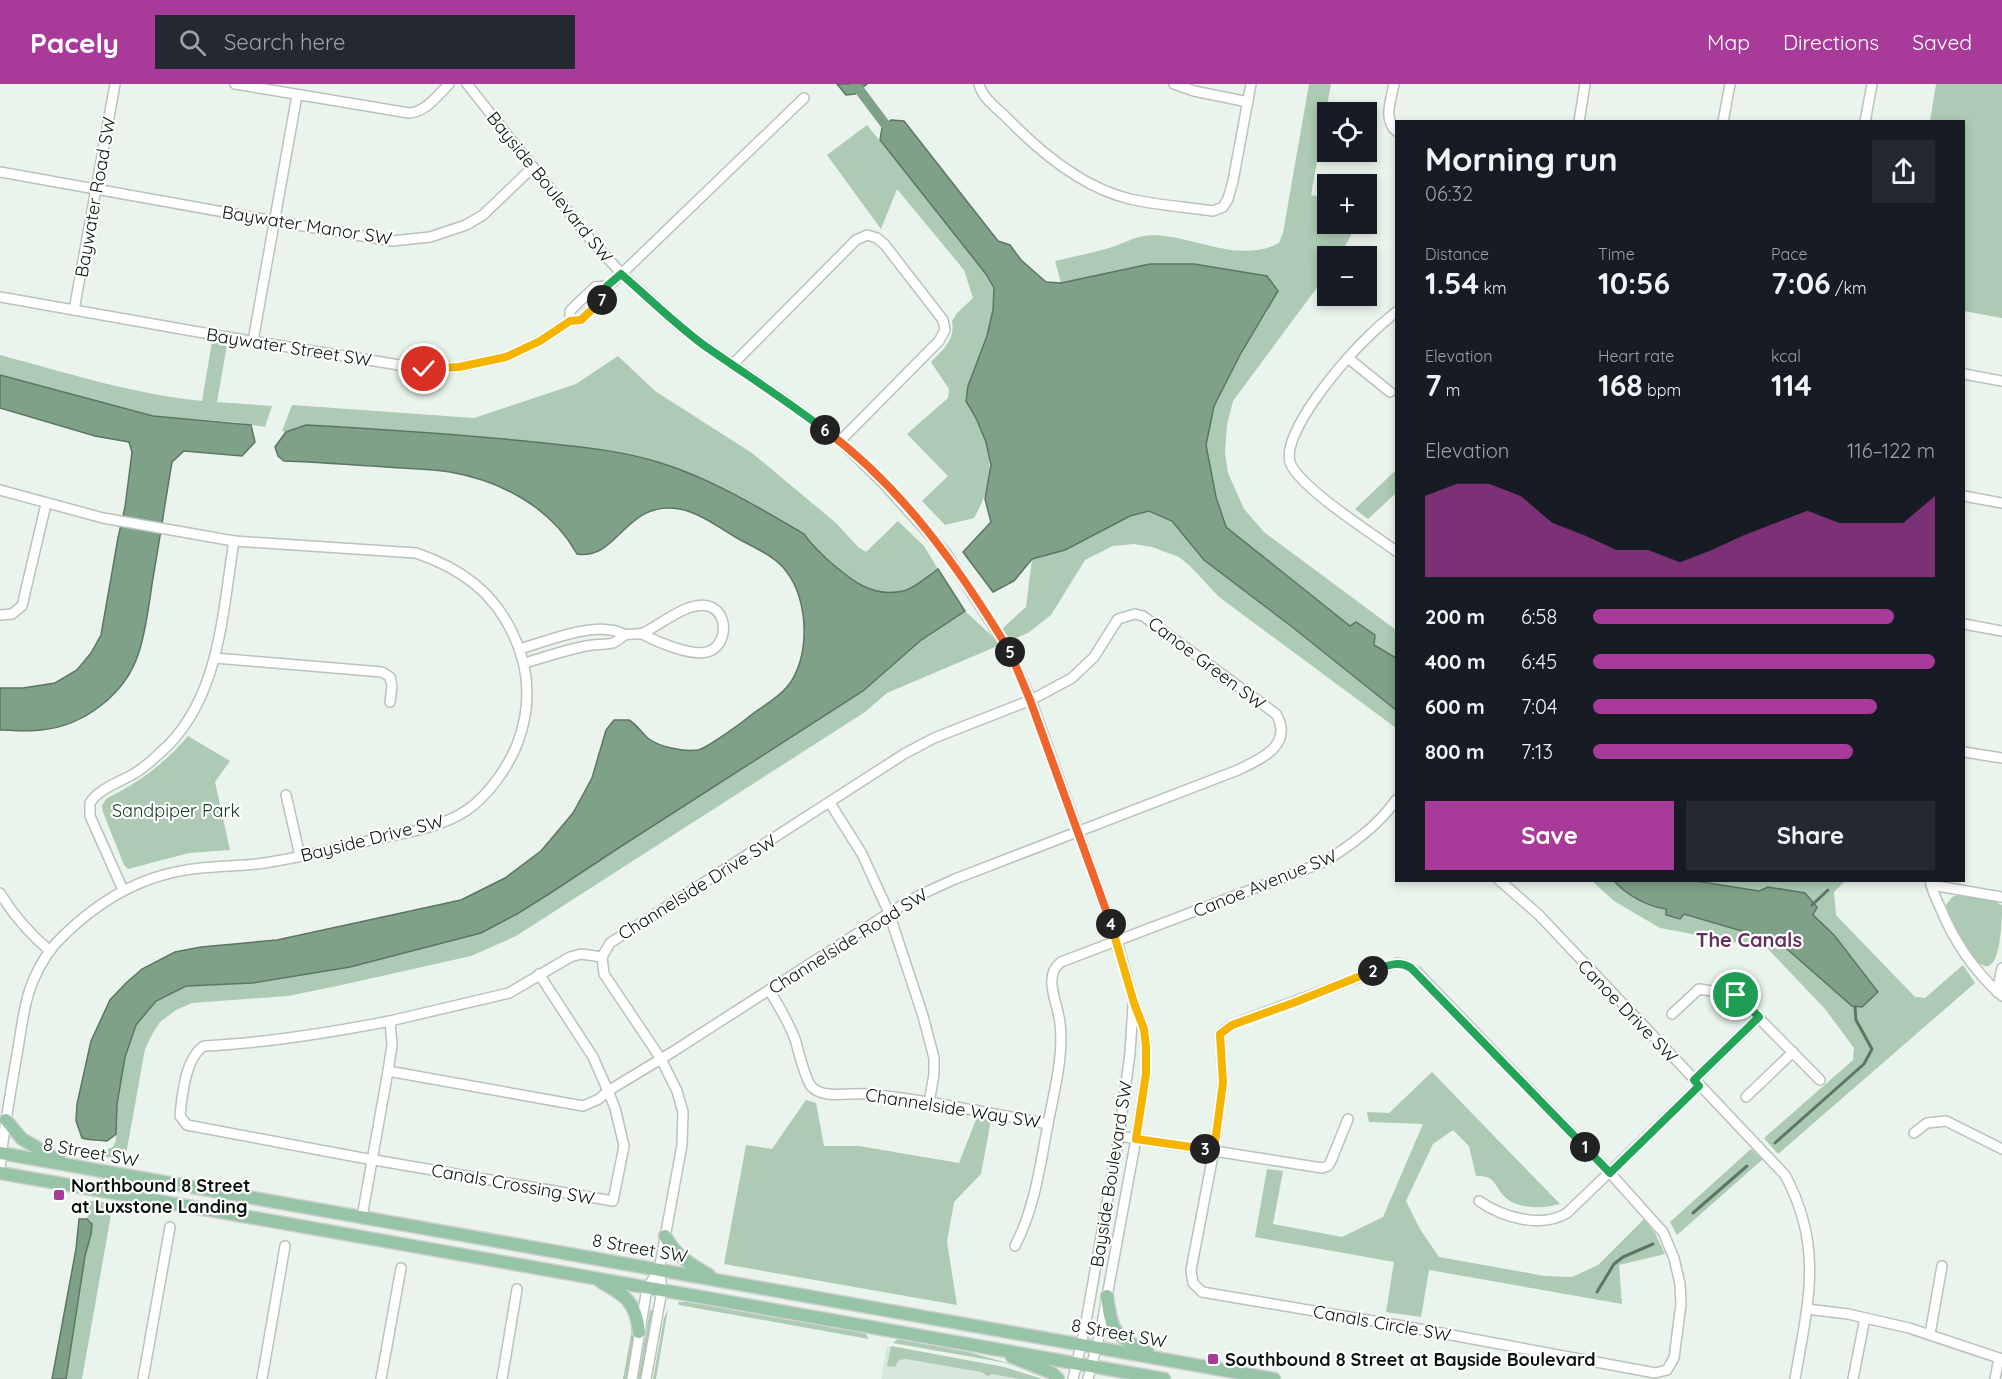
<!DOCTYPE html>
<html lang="en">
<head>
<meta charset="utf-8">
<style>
	body { margin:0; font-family:Quicksand,sans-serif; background:#242831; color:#f1f3f6; height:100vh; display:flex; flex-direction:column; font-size:22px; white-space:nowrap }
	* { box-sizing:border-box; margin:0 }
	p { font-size:20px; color:#9ea1a6 }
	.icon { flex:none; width:33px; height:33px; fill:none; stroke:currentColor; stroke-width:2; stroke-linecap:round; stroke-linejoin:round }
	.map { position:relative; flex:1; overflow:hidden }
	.panel { position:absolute; left:1395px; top:36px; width:570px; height:762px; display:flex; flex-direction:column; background:#171b24; border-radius:0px; box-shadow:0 3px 9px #0003 }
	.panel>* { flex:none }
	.fabs { position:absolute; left:1317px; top:18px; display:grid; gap:12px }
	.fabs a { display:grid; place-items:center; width:60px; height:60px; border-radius:0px; background:#171b24; box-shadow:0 3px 9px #0003; font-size:30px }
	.pin { position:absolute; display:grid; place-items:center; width:51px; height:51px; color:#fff; margin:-26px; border:3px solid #fff; border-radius:50%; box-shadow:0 2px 6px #0007 }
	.km { position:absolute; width:30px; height:30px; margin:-15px; border-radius:50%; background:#222; color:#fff; font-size:16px; line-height:30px; text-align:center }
	.round { display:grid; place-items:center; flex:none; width:63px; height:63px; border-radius:0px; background:#242831 }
	.overview { display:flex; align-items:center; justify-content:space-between; height:102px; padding:0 30px }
	h1 { font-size:33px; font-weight:700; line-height:45px }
	.metrics { display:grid; grid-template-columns:repeat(3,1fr); gap:9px; height:102px; padding:6px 30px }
	.metrics div { display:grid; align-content:center }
	.metrics b { font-size:30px; font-weight:700 }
	.metrics small { font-size:16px; font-weight:400 }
	.metrics p { font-size:16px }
	.chart { height:168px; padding:12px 30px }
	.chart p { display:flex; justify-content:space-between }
	.chart svg { width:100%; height:108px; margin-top:6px; fill:#a83b9a; opacity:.7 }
	.primary-button { display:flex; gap:12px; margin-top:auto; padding:12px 30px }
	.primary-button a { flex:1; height:69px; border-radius:0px; background:#a83b9a; color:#fff; font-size:24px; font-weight:700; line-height:69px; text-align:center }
	.primary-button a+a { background:#242831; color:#f1f3f6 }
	ul { padding:0 30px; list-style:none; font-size:20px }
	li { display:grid; grid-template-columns:96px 72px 1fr; align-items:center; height:45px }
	li i { height:15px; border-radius:8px; background:#a83b9a }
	header { display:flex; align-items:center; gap:36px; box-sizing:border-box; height:84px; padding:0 30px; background:#a83b9a; color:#fff }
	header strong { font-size:28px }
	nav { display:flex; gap:33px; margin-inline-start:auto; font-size:21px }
	.search { width:420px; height:54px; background:#242831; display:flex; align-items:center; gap:15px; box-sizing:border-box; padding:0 21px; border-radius:0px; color:#9ea1a6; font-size:22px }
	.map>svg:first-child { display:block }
	.built { fill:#d7e7db }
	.green { fill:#accab4 }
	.water { fill:#7fa188; stroke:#5d7664; stroke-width:1.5 }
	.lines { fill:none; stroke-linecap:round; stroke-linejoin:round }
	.stream { stroke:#5d7664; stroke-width:3 }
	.canal { stroke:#7fa188; stroke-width:10 }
	.minor-casing { stroke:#b9c2bb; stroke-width:12 }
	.major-casing { stroke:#cfd0cf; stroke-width:15 }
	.minor { stroke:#fff; stroke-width:9 }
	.major { stroke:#97c4a6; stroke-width:12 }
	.split-1-casing { stroke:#fff; stroke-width:12 }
	.split-2-casing { stroke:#fff; stroke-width:12 }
	.split-3-casing { stroke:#fff; stroke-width:12 }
	.split-4-casing { stroke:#fff; stroke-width:12 }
	.split-5-casing { stroke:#fff; stroke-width:12 }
	.split-6-casing { stroke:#fff; stroke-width:12 }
	.split-7-casing { stroke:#fff; stroke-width:12 }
	.split-8-casing { stroke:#fff; stroke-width:12 }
	.split-1 { stroke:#22a559; stroke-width:8 }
	.split-2 { stroke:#22a559; stroke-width:8 }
	.split-3 { stroke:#f5b400; stroke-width:8 }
	.split-4 { stroke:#f5b400; stroke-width:8 }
	.split-5 { stroke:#f0652b; stroke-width:8 }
	.split-6 { stroke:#f0652b; stroke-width:8 }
	.split-7 { stroke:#22a559; stroke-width:8 }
	.split-8 { stroke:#f5b400; stroke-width:8 }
	.poi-dot { fill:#a83b9a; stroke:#fdfffd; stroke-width:2 }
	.labels { text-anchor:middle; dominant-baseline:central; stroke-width:4.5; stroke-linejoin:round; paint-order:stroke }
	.street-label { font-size:18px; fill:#0e120f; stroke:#fdfffd }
	.park-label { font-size:18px; fill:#0f3a20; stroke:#fdfffd }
	.poi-label { font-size:18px; font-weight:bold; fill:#0e120f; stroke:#fdfffd; text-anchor:start }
	.neighbourhood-label { font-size:20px; font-weight:bold; fill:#66305e; stroke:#fdfffd }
</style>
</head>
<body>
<header>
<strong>Pacely</strong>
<div class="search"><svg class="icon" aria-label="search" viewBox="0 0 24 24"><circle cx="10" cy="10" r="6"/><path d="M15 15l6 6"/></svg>Search here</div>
<nav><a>Map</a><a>Directions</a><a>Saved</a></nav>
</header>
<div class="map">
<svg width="2002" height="1295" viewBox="0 0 2002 1295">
	<rect width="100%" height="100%" fill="#eaf4ec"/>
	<path class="built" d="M887,1262L1004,1283L1042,1295H881Z"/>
	<g class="green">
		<path d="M1309,0H1331L1311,111L1327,114L1328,140H1361L1353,147L1340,172H1328L1327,190L1233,317L1227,341L1225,368L1228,389L1244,425L1264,448L1396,546V644L1219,513L1190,482L1179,473L1152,463L1134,460L1113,462L1085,476L1051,531L1028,549L887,609L865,628L516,852L471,872L337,902L288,912L192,919L176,926L160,938L153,949L145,965L125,1076L102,1072L101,1065L106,1066L113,1063L116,1056L117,1020L125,973L136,941L156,917L186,902L253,899L350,883L481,849L517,830L552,808L620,763L863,607L920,557L965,527L993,553L1026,523L1032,475L1043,473L1206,361L1214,322L1241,269L1268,226L1267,192L1194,180H1150L1061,199L1055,177C1073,173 1091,169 1109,164C1123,160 1137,151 1153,151C1194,152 1239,180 1279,159L1283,149Z"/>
		<path d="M1936,0H2002V234L1964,227V38L1930,37Z"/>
		<path d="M867,41L986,190C988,194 991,198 993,203C1000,225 973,292 966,317C991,359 1000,389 974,434L945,441L922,417L948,392L907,350L948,314L949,305L931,278C942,267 956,255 952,237L957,229L973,214L964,186L897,105L881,145L827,71Z"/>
		<path d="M212,258L227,261L217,318L272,322L265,343L234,338L153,332L0,291V271C67,289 133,310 202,317Z"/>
		<path d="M618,272L655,307L752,369L836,439L858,463L866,468L898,437L924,462L938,485C928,492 914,505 903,507C872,514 851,496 829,477C820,468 811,461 804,450C758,423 712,395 661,379C617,365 571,362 525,357C453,350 379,345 306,341L286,348L282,347L292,321L474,334L576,300Z"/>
		<path d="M1396,386V409L1368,435L1355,425Z"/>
		<path d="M188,652L230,677L215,698L230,766L189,769L128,785L124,781L103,728L102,721L107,714C139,699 165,679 188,652Z"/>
		<path d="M1801,796L1845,797L1834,808L1836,831L1915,913L1925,914L1963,881L1975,899L1778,1070L1764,1054L1853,976L1854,964L1825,925L1767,864L1660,844L1614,817L1592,797Z"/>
		<path d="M1958,811L1994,817L2002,821C2002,854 1997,919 1962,855C1956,845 1947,833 1946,821L1952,813Z"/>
		<path d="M1432,988L1560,1120C1544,1125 1517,1125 1505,1113C1493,1101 1496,1091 1476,1092L1469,1062L1453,1046L1433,1060L1406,1117L1420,1145L1439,1173L1545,1192L1572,1193L1598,1181L1644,1135L1655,1149L1665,1170L1619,1181L1622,1220L1429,1186L1421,1233L1386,1228L1394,1178L1255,1153L1267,1085L1283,1087L1273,1140L1342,1153L1383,1133L1423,1040L1369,1038L1367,1028L1389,1029Z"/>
		<path d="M806,1016L816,1019L824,1062H859L959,1079L977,1033L991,1036L981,1090L954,1118L947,1158L957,1221L724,1180L746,1061L772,1065Z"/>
		<path d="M1751,1065L1763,1075L1677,1151L1670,1138Z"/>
		<path d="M90,1117L109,1119L132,1128L112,1125L82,1295H66L85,1172L91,1150V1137L87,1135Z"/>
		<path d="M678,1218H687L865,1249L869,1255L679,1221Z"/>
		<path d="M668,1225L656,1295H653L664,1234Z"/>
		<path d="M650,1226H653L641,1295H638Z"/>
		<path d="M634,1235L635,1250L627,1295H623Z"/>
		<path d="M898,1255L968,1268L1036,1287L1001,1278L893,1259Z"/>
		<path d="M891,1262L1004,1283L1042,1295H1020L992,1290L988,1292L981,1288L906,1275L899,1276L895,1283L887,1282Z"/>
	</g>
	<g class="water">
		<path d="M837,0H867L855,10L846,11Z"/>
		<path d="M891,36L904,37L998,157L1010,161L1021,176L1046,198L1061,199L1150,180H1194L1267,192L1278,207L1241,269L1214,322L1206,361L1216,413L1226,443L1350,542L1356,538L1375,551L1374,561L1396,574V626L1291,542L1204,476L1172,437L1149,427L1130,432L1065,466L1032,475L1014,497L993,508L963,468L991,438L985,415L991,381L986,358L976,334L966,317L968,302L987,252L993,226L994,204L986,190L880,56L882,44Z"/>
		<path d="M0,291L153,332L251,341L255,358L242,372L184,367L172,378C165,419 159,460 152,500C149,522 146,546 139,568C126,610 84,642 41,646C28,648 13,646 0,646V604H23L55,599L77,586L91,569L101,551L118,454L125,423L132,368L129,358L95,352L0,324Z"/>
		<path d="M306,341C379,345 452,350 525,357C571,362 617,365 661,379C712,395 758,423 804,450C811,461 820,468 829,477C851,496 872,514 903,507C914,505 928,492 938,485L965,527L920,557L863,607L620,763L552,808L517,830L481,849L350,883L253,899L186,902L156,917L136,941L125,973L117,1020L116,1050L107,1057C99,1055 90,1057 82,1054L76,1037L77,1020L91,957L110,916L126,899L142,885L175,868L201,863L277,856L461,816L505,794L541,767L573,729L592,694L606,646L614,636H629C637,641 642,649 649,655C660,663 684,668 698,666C707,664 743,638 751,631C763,622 778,614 787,603C811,575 809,515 786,487C775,472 753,463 737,454C720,444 700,429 680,425C625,415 618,477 577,470C551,423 501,397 450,388C429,384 407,385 386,383C352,381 318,378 284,377L278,372L275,363L286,348Z"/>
		<path d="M1614,797H1696L1759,807L1768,803L1805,809L1817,823L1813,831L1834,851L1878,908L1862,923L1852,922L1779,858L1684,830L1680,835L1666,831V825C1646,822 1627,811 1614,797Z"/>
		<path d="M79,1135H87L92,1140L91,1150L85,1172L66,1295H52L76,1165Z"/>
	</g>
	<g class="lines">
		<g class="stream">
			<path d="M1812,821L1828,806"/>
			<path d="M1775,1059L1864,980L1872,965L1856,936L1855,923"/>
			<path d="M1693,1129L1747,1082"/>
			<path d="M1597,1208L1614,1180L1623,1173L1653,1160"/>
		</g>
		<path class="canal" d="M855,0L894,52"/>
		<defs>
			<g id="minor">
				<path d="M235,0L409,29C426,28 438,11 449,0"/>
				<path d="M467,0L590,155L622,190L677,240L705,262L786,317L840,357L884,400L946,469L1009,567L1031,616L1117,857L1134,919L1144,945L1146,964V990L1136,1055L1101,1245L1088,1295"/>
				<path d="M979,0C982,14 998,25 1008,35C1041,69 1083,104 1130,115C1157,121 1185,123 1213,127L1223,123L1228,115L1233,97L1251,0"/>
				<path d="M1174,0L1194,7L1248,18"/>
				<path d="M1394,0C1391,16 1383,35 1396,47"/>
				<path d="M1579,38L1585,0"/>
				<path d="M1723,38L1730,0"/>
				<path d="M1865,38L1872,0"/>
				<path d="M0,88L274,137L392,157L430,153L466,141L483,131L533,83"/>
				<path d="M0,213L221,252L424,285L459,283L506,273L540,257L570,237L581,236L603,215L607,202"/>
				<path d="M74,226L115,0"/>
				<path d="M1396,228C1387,236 1377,243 1369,252C1348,271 1277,352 1291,381C1305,407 1370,448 1396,467"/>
				<path d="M570,237V227L578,219L595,203L607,202L613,198L804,14"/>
				<path d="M253,257L297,11"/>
				<path d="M1348,274L1390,308"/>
				<path d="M733,280L856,156L867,151L877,154L885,161L943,236L945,246L939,257L840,357"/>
				<path d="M1964,290L2002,297"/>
				<path d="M0,406L103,434L234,457L416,469C460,484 493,507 513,550C530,585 531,622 518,658C509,682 488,712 467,726C439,745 403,749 371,756C334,765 296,775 257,780C227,783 197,782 167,790C127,800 94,822 64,851C51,863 40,880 33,897C23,921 21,950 16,976C10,1012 3,1049 0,1085"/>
				<path d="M1964,412L2002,419"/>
				<path d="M0,531L12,530L22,522L46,420"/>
				<path d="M1964,540L2002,547"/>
				<path d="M520,565C548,557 598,535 625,551"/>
				<path d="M215,574L382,588L390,593L392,602L390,618"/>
				<path d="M525,579C545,573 565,566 586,562C595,560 605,561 613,559C618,557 621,553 625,551C630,549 637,551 643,549C661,541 693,512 713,524C730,534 725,564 707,568C690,572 657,558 642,550"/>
				<path d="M1964,668L2002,674"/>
				<path d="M286,711L300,772"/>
				<path d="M830,719L862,770L873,794L889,829L923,932L934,974V990L929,1019"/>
				<path d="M1499,796L1538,830L1785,1091C1824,1163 1808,1219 1795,1295"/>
				<path d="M1930,796C1932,806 1936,815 1940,823C1954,858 1974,887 2002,912"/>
				<path d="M1931,801L2002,813"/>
				<path d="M123,806L90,732V719C99,704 121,698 135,689C144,684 152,676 160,669C220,617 222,530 234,457"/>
				<path d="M0,809C14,832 30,850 50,867"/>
				<path d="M1397,879L1406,881L1417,888L1610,1089L1663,1148L1674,1174L1680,1200L1681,1220L1674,1274L1667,1286L1655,1289L1403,1242L1202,1208L1193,1199L1191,1186L1214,1066L1223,999L1220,950L1231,941Z"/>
				<path d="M769,906C779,922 788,937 795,955C798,965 805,995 811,1002C822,1016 852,1008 868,1010C928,1016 988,1029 1048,1040C1054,1007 1064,973 1060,939C1058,919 1042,892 1061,878L1324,778C1351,761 1378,742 1396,716"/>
				<path d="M1997,908L2002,884"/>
				<path d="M1672,930L1699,905L1736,911L1820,996"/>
				<path d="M390,937C328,949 267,959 204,962C185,974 182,1012 180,1032L187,1041L357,1073L613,1117L624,1062L615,1024L608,1007L674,967L889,829L922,810L955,795L1238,686C1261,675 1294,661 1276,630L1143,532L1135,530L1118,535L1094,573L1072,594L1031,616L934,654L904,670L610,859L602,873L604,890L661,975L677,1007L683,1028L682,1061L659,1186L662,1206L646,1295"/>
				<path d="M388,987L392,961L390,937L509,909L570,873L581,870L602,873"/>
				<path d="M1694,996L1759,933"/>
				<path d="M1746,1013L1793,968"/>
				<path d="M1914,1049L1927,1039L1946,1037L2002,1065"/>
				<path d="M1119,1052L1322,1084L1328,1082L1331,1077L1348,1035"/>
				<path d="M1479,1117C1502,1133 1541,1145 1567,1129L1699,1002"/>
				<path d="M362,1133L388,987L583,1022L599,1015L608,1007L593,973L539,890"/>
				<path d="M1015,1162C1035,1123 1040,1082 1048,1040"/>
				<path d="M1807,1225L1848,1230L1909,1244L2002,1275"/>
				<path d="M1930,1250L1942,1182"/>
				<path d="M143,1295L170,1143"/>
				<path d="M262,1295L285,1162"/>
				<path d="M381,1295L401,1184"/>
				<path d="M502,1295L517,1205"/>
				<path d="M632,1295L647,1204L659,1186"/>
				<path d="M1073,1295L1085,1243L1119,1052L1130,969L1133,921"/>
				<path d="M1853,1295L1865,1234"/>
				<path d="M1995,1295L1999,1274"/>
			</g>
			<g id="major">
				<path d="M6,1036L22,1055L60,1077"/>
				<path d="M0,1069L1274,1295"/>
				<path d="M0,1089L1164,1295"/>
				<path d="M665,1152C676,1172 690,1180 709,1191"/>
				<path d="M601,1198C626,1212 636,1218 639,1248"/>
				<path d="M1107,1212C1112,1251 1115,1250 1148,1269"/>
				<path d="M1012,1273L1052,1289L1058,1295"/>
			</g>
		</defs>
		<use href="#minor" class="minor-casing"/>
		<use href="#major" class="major-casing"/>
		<use href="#minor" class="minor"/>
		<use href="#major" class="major"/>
	</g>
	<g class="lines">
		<defs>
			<path id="split-1" d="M1585,1063L1610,1089L1699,1002L1694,996L1759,933L1736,911"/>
			<path id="split-2" d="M1373,887C1386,882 1398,876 1411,884L1585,1063"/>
			<path id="split-3" d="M1205,1065L1214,1066L1223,999L1220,950L1232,941L1293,919L1373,887"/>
			<path id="split-4" d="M1111,840L1134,919L1144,945L1146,963V990L1136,1055L1205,1065"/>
			<path id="split-5" d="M1010,568L1030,616L1111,840"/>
			<path id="split-6" d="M825,346C903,404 960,485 1010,568"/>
			<path id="split-7" d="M602,216L607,202L621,190C649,214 675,240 705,262C745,290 786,316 825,346"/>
			<path id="split-8" d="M424,285L459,283L506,273L540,257L570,237L581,236L602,216"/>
		</defs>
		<use href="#split-1" class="split-1-casing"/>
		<use href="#split-2" class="split-2-casing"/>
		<use href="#split-3" class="split-3-casing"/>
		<use href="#split-4" class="split-4-casing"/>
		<use href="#split-5" class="split-5-casing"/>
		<use href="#split-6" class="split-6-casing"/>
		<use href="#split-7" class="split-7-casing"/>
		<use href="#split-8" class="split-8-casing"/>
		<use href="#split-1" class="split-1"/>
		<use href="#split-2" class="split-2"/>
		<use href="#split-3" class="split-3"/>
		<use href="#split-4" class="split-4"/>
		<use href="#split-5" class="split-5"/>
		<use href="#split-6" class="split-6"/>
		<use href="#split-7" class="split-7"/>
		<use href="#split-8" class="split-8"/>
	</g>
	<g class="poi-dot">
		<rect x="53" y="1105" width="12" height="12" rx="3"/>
		<rect x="1207" y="1269" width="12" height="12" rx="3"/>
	</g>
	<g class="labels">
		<g class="street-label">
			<text transform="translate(550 103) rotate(51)">Bayside Boulevard SW</text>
			<text transform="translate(95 113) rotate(-80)">Baywater Road SW</text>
			<text transform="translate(307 141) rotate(9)">Baywater Manor SW</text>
			<text transform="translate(289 263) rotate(9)">Baywater Street SW</text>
			<text transform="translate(1207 579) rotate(37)">Canoe Green SW</text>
			<text transform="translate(372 754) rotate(-14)">Bayside Drive SW</text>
			<text transform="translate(1265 799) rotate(-22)">Canoe Avenue SW</text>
			<text transform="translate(697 803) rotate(-32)">Channelside Drive SW</text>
			<text transform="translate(848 857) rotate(-32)">Channelside Road SW</text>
			<text transform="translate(1628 927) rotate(46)">Canoe Drive SW</text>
			<text transform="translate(953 1024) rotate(9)">Channelside Way SW</text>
			<text transform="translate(91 1068) rotate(10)">8 Street SW</text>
			<text transform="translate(1111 1090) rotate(-81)">Bayside Boulevard SW</text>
			<text transform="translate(513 1100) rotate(10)">Canals Crossing SW</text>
			<text transform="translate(640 1164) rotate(10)">8 Street SW</text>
			<text transform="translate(1382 1239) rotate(10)">Canals Circle SW</text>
			<text transform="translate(1119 1249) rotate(10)">8 Street SW</text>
		</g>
		<g class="park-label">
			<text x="176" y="726">Sandpiper Park</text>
		</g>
		<g class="poi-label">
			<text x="71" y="1101">Northbound 8 Street<tspan x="71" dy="21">at Luxstone Landing</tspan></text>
			<text x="1225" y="1275">Southbound 8 Street at Bayside Boulevard</text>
		</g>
		<g class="neighbourhood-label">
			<text x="1749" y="855">The Canals</text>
		</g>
	</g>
</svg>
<div class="fabs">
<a><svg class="icon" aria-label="locate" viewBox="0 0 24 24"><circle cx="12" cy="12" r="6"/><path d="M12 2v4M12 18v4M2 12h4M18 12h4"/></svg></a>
<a>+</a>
<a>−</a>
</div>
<div class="pin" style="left:1736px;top:911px;background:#1e9e55"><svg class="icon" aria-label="arrive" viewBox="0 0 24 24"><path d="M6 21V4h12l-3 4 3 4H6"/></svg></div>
<div class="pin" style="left:424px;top:285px;background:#d93025"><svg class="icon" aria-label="check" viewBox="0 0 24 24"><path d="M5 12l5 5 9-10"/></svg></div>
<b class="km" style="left:1585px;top:1063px">1</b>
<b class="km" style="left:1373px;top:887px">2</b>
<b class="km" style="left:1205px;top:1065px">3</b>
<b class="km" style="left:1111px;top:840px">4</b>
<b class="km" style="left:1010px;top:568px">5</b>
<b class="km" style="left:825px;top:346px">6</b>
<b class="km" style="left:602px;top:216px">7</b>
<section class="panel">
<div class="overview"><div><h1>Morning run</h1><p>06:32</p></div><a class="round"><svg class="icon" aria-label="share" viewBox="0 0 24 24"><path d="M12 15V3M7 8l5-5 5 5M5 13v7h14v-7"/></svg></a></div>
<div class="metrics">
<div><p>Distance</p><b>1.54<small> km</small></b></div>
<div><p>Time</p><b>10:56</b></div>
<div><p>Pace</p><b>7:06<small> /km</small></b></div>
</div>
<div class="metrics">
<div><p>Elevation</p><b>7<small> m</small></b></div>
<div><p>Heart rate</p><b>168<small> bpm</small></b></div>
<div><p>kcal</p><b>114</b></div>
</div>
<div class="chart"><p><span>Elevation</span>116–122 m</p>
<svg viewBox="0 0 160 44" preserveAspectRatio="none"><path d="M0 44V11L10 6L20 6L30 11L40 22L50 27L60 33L70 33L80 38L90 33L100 27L110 22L120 17L130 22L140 22L150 22L160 11V44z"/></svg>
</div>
<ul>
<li><b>200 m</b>6:58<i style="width:88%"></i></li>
<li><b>400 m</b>6:45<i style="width:100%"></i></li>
<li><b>600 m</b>7:04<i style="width:83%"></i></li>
<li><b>800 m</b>7:13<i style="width:76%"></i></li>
</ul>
<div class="primary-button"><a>Save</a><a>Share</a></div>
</section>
</div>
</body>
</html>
